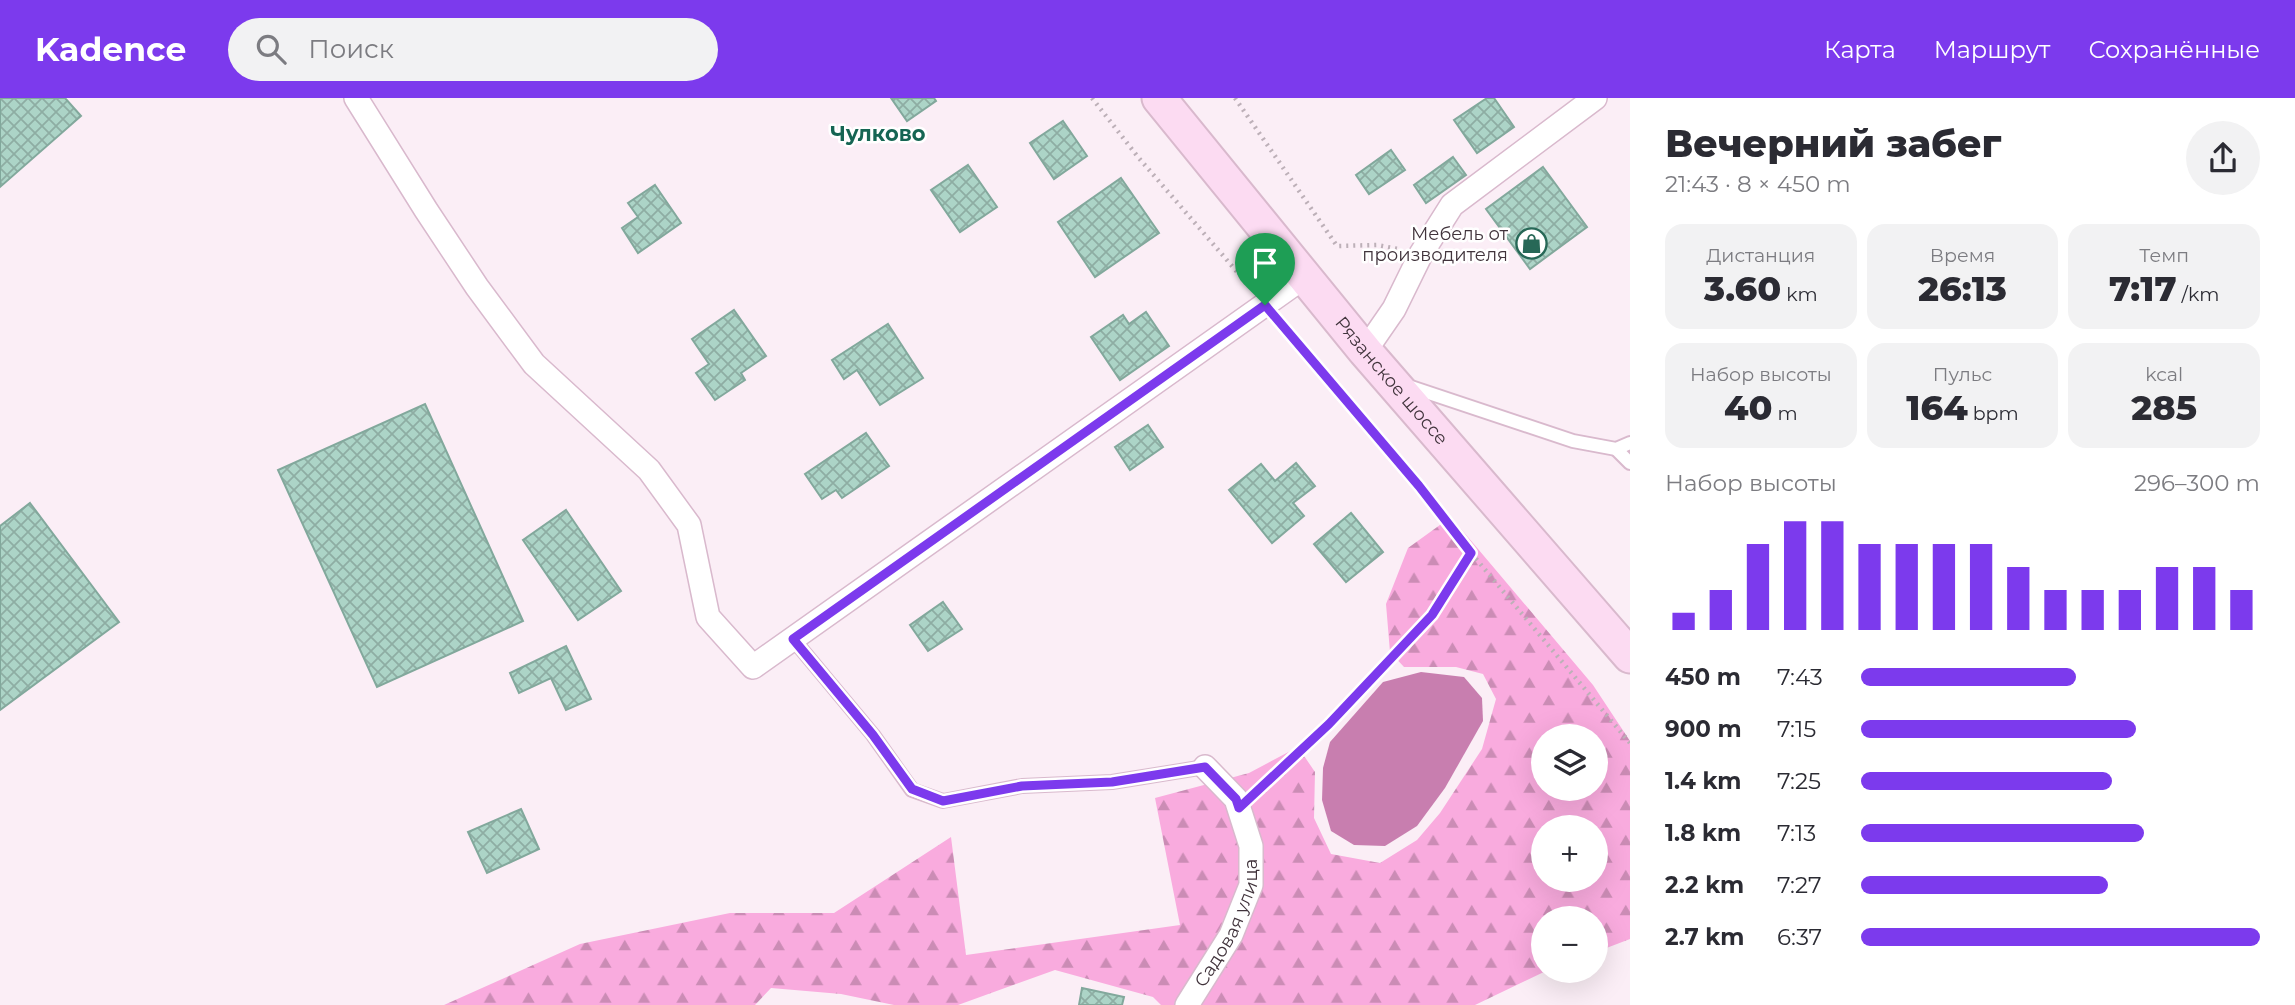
<!DOCTYPE html>
<html lang="ru">
<head>
<meta charset="utf-8">
<style>
	body { margin:0; font-family:Montserrat,sans-serif; background:#f2f2f3; color:#2b2b33; height:100vh; display:flex; flex-direction:column; font-size:26px; white-space:nowrap }
	* { box-sizing:border-box; margin:0 }
	p { font-size:23px; color:#7c7c81 }
	.icon { flex:none; width:38px; height:38px; fill:none; stroke:currentColor; stroke-width:2; stroke-linecap:round; stroke-linejoin:round }
	.map { position:relative; flex:1; overflow:hidden }
	.panel { display:flex; flex-direction:column; background:#fff; width:665px }
	.panel>* { flex:none }
	.buttons { position:absolute; left:1531px; top:626px; display:grid; gap:14px }
	.buttons a { display:grid; place-items:center; width:77px; height:77px; border-radius:50%; background:#fff; box-shadow:0 7px 28px #0002; font-size:35px }
	.pin { position:absolute; display:grid; place-items:center; width:60px; height:60px; color:#fff; margin:-72px -30px; border-radius:50% 50% 50% 0; rotate:-45deg; box-shadow:0 0 7px #0007 }
	.pin .icon { rotate:45deg }
	.round { display:grid; place-items:center; flex:none; width:74px; height:74px; border-radius:37px; background:#f2f2f3 }
	.overview { display:flex; align-items:center; justify-content:space-between; height:119px; padding:0 35px }
	h1 { font-size:38px; font-weight:800; line-height:52px }
	.figures { display:grid; grid-template-columns:repeat(3,1fr); gap:10px; height:119px; padding:7px 35px }
	.figures div { display:grid; align-content:center; border-radius:18px; background:#f2f2f3; text-align:center }
	.figures b { font-size:35px; font-weight:800 }
	.figures small { font-size:19px; font-weight:400 }
	.figures p { font-size:19px }
	.chart { height:196px; padding:14px 35px }
	.chart p { display:flex; justify-content:space-between }
	.chart svg { width:100%; height:126px; margin-top:7px; stroke:#7c3aed; stroke-width:6 }
	ul { padding:0 35px; list-style:none; font-size:23px }
	li { display:grid; grid-template-columns:112px 84px 1fr; align-items:center; height:52px }
	li i { height:18px; border-radius:9px; background:#7c3aed }
	header { display:flex; align-items:center; gap:42px; box-sizing:border-box; height:98px; padding:0 35px; background:#7c3aed; color:#fff }
	header strong { font-size:33px }
	nav { display:flex; gap:38px; margin-inline-start:auto; font-size:24px }
	.search { width:490px; height:63px; background:#f2f2f3; display:flex; align-items:center; gap:18px; box-sizing:border-box; padding:0 24px; border-radius:38px; color:#7c7c81; font-size:26px }
	main { display:flex; flex:1; min-height:0 }
	.map>svg:first-child { display:block }
	.forest { fill:url(#forest-firs); fill-rule:evenodd }
	.water { fill:#c87eaf }
	.building { fill:url(#building-cross-hatch); stroke:#82a89c; stroke-width:2 }
	.lines { fill:none; stroke-linecap:round; stroke-linejoin:round }
	.service-casing { stroke:#d9b9cd; stroke-width:16 }
	.minor-casing { stroke:#d9b9cd; stroke-width:26 }
	.secondary-casing { stroke:#d9b9cd; stroke-width:37 }
	.path { stroke:#bdb0b8; stroke-width:4.5; stroke-dasharray:2 5; stroke-linecap:butt }
	.service { stroke:#fff; stroke-width:12 }
	.minor { stroke:#fff; stroke-width:23 }
	.secondary { stroke:#fcdbf2; stroke-width:33 }
	.route-casing { stroke:#fff; stroke-width:14 }
	.route { stroke:#7c3aed; stroke-width:9 }
	.labels { text-anchor:middle; dominant-baseline:central; stroke-width:5; stroke-linejoin:round; paint-order:stroke }
	.poi-label { font-size:18px; fill:#41343c; stroke:#fff; text-anchor:end }
	.street-label { font-size:18px; fill:#41343c; stroke:#fff }
	.quarter-label { font-size:21px; font-weight:bold; fill:#156553; stroke:#fff }
</style>
</head>
<body>
<header>
<strong>Kadence</strong>
<div class="search"><svg class="icon" aria-label="search" viewBox="0 0 24 24"><circle cx="10" cy="10" r="6"/><path d="M15 15l6 6"/></svg>Поиск</div>
<nav><a>Карта</a><a>Маршрут</a><a>Сохранённые</a></nav>
</header>
<main>
<div class="map">
<svg width="1630" height="907" viewBox="0 0 1630 907">
	<defs>
		<pattern id="forest-firs" width="22" height="20" patternUnits="userSpaceOnUse" patternTransform="scale(1.75)"><rect width="22" height="20" fill="#f9abde"/><path d="M5 1l3.5 6h-7zM16 11l3.5 6h-7z" fill="#cb8cb5"/></pattern>
		<pattern id="building-cross-hatch" width="8" height="8" patternUnits="userSpaceOnUse" patternTransform="scale(1.75)"><rect width="8" height="8" fill="#acd4c7"/><path d="M0 0l8 8M0 8l8-8" fill="none" stroke="#8eada3"/></pattern>
	</defs>
	<rect width="100%" height="100%" fill="#fbeef6"/>
	<path class="forest" d="M1451,419L1593,587L1630,643V841L1596,854V821H1544V873H1546L1475,907H1161L1153,899L1055,872L958,907H894L841,896L771,890L755,907H444L580,846L730,815H834L951,739L966,857L1180,827L1155,700L1249,675L1298,649L1315,674L1314,720L1331,756L1380,765L1417,742L1440,715L1482,651L1496,601L1483,576L1456,569H1404L1390,554L1386,506L1408,450ZM1544,639H1596V691H1544ZM1544,730H1596V782H1544Z"/>
	<path class="water" d="M1421,574L1464,579L1482,600L1483,623L1445,690L1417,728L1385,748L1354,747L1331,733L1322,702L1323,670L1330,644L1383,584Z"/>
	<g class="building">
		<path d="M0,0H65L81,18L0,89Z"/>
		<path d="M891,0H934L936,3L907,23Z"/>
		<path d="M1487,0H1494L1514,29L1477,55L1454,22Z"/>
		<path d="M1063,23L1087,58L1054,81L1030,45Z"/>
		<path d="M1391,52L1405,72L1369,96L1356,77Z"/>
		<path d="M1453,59L1466,77L1426,105L1414,87Z"/>
		<path d="M968,67L997,109L960,134L931,92Z"/>
		<path d="M1543,69L1587,129L1530,171L1486,111Z"/>
		<path d="M1121,80L1159,135L1095,179L1058,124Z"/>
		<path d="M655,87L681,125L638,155L622,130L638,119L628,105Z"/>
		<path d="M734,212L766,258L741,275L745,282L715,302L696,275L709,266L692,241Z"/>
		<path d="M1146,214L1169,248L1120,282L1091,239L1123,217L1129,226Z"/>
		<path d="M888,226L923,280L880,307L857,272L844,281L832,262Z"/>
		<path d="M425,306L523,523L377,589L278,372Z"/>
		<path d="M1148,327L1163,349L1130,372L1115,349Z"/>
		<path d="M866,335L889,368L842,400L836,392L822,401L805,376Z"/>
		<path d="M1296,365L1315,388L1293,405L1304,418L1272,445L1229,392L1261,366L1275,383Z"/>
		<path d="M30,405L119,524L0,612V428Z"/>
		<path d="M566,412L621,493L578,522L523,442Z"/>
		<path d="M1351,415L1383,454L1346,484L1314,446Z"/>
		<path d="M943,504L962,531L928,553L910,527Z"/>
		<path d="M566,548L591,601L566,612L551,580L519,595L510,575Z"/>
		<path d="M521,711L539,751L487,775L468,734Z"/>
		<path d="M1082,890L1124,899L1122,907H1079Z"/>
	</g>
	<g class="lines">
		<defs>
			<g id="service">
				<path d="M1408,288L1573,343L1616,351L1630,345"/>
				<path d="M1616,351L1630,365"/>
				<path d="M793,541L873,637L912,692L943,703L1022,688L1112,684L1205,669"/>
			</g>
			<g id="minor">
				<path d="M356,0L426,112L477,189L534,266L649,372L689,427L708,519L753,569L1304,179"/>
				<path d="M1365,253L1394,211L1421,156L1452,107L1595,0"/>
				<path id="s1" d="M1187,907L1231,837L1251,787V748L1236,701L1205,669"/>
			</g>
			<g id="secondary">
				<path id="s2" d="M1159,0L1365,253L1630,558"/>
			</g>
		</defs>
		<use href="#service" class="service-casing"/>
		<use href="#minor" class="minor-casing"/>
		<use href="#secondary" class="secondary-casing"/>
		<g class="path">
			<path d="M1092,0L1138,59L1251,190"/>
			<path d="M1235,0L1337,148L1377,147L1398,151"/>
			<path d="M1279,224L1419,388L1477,462L1630,645"/>
			<path d="M1257,693L1329,626L1431,517L1471,455"/>
		</g>
		<use href="#service" class="service"/>
		<use href="#minor" class="minor"/>
		<use href="#secondary" class="secondary"/>
	</g>
	<g class="lines">
		<defs>
			<path id="route" d="M1265,207L1419,388L1471,455L1432,517L1329,626L1239,710L1236,701L1205,669L1112,684L1022,688L943,703L912,691L873,637L793,541Z"/>
		</defs>
		<use href="#route" class="route-casing"/>
		<use href="#route" class="route"/>
	</g>
	<defs>
		<symbol id="shop-ring" viewBox="-11 -11 22 22"><circle r="9.5" fill="#fff" stroke="#276857" stroke-width="1.5"/><path d="M-5-2.5h2.3a2.7 3.5 0 0 1 5.4 0H5L5.5 6h-11ZM-1.5-2.5h3a1.5 2.3 0 0 0-3 0Z" fill="#276857"/></symbol>
	</defs>
	<g fill-rule="evenodd">
		<use href="#shop-ring" x="1514" y="128" width="35" height="35"/>
	</g>
	<g class="labels">
		<g class="poi-label">
			<text x="1508" y="136">Мебель от<tspan x="1508" dy="21">производителя</tspan></text>
		</g>
		<g class="street-label">
			<text stroke="none"><textPath href="#s2" startOffset="366">Рязанское шоссе</textPath></text>
			<text stroke="none"><textPath href="#s1" startOffset="93">Садовая улица</textPath></text>
		</g>
		<g class="quarter-label">
			<text x="878" y="35">Чулково</text>
		</g>
	</g>
</svg>
<div class="buttons">
<a><svg class="icon" aria-label="layers" viewBox="0 0 24 24"><path d="M12 4l9 5-9 5-9-5zM3 14l9 5 9-5"/></svg></a>
<a>+</a>
<a>−</a>
</div>
<div class="pin" style="left:1265px;top:207px;background:#1e9e55"><svg class="icon" aria-label="arrive" viewBox="0 0 24 24"><path d="M6 21V4h12l-3 4 3 4H6"/></svg></div>
</div>
<section class="panel">
<div class="overview"><div><h1>Вечерний забег</h1><p>21:43 · 8 × 450 m</p></div><a class="round"><svg class="icon" aria-label="share" viewBox="0 0 24 24"><path d="M12 15V3M7 8l5-5 5 5M5 13v7h14v-7"/></svg></a></div>
<div class="figures">
<div><p>Дистанция</p><b>3.60<small> km</small></b></div>
<div><p>Время</p><b>26:13</b></div>
<div><p>Темп</p><b>7:17<small> /km</small></b></div>
</div>
<div class="figures">
<div><p>Набор высоты</p><b>40<small> m</small></b></div>
<div><p>Пульс</p><b>164<small> bpm</small></b></div>
<div><p>kcal</p><b>285</b></div>
</div>
<div class="chart"><p><span>Набор высоты</span>296–300 m</p>
<svg viewBox="0 0 160 44" preserveAspectRatio="none"><path d="M5 44V38M15 44V30M25 44V14M35 44V6M45 44V6M55 44V14M65 44V14M75 44V14M85 44V14M95 44V22M105 44V30M115 44V30M125 44V30M135 44V22M145 44V22M155 44V30"/></svg>
</div>
<ul>
<li><b>450 m</b>7:43<i style="width:54%"></i></li>
<li><b>900 m</b>7:15<i style="width:69%"></i></li>
<li><b>1.4 km</b>7:25<i style="width:63%"></i></li>
<li><b>1.8 km</b>7:13<i style="width:71%"></i></li>
<li><b>2.2 km</b>7:27<i style="width:62%"></i></li>
<li><b>2.7 km</b>6:37<i style="width:100%"></i></li>
</ul>
</section>
</main>
</body>
</html>
